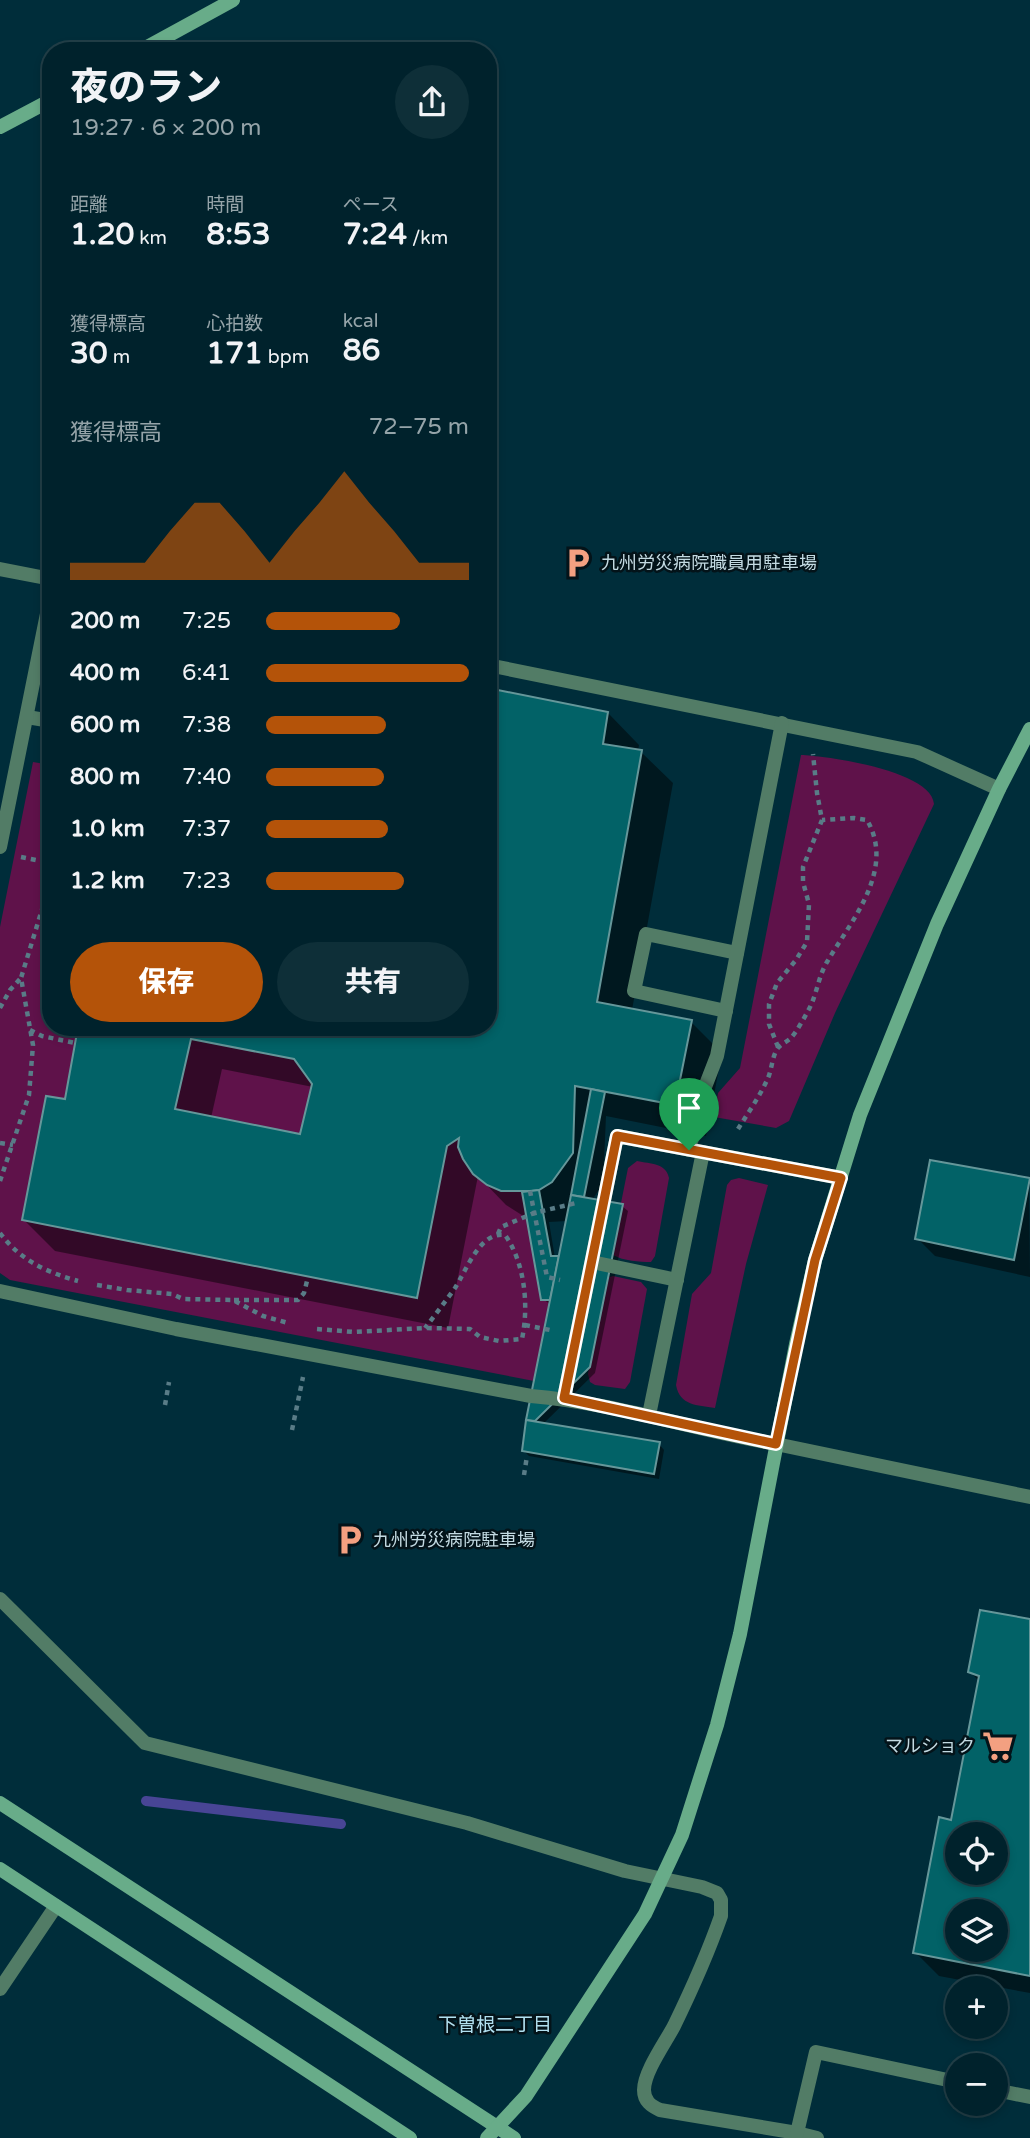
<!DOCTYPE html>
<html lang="ja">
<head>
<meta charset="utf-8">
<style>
	body { margin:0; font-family:"Varela Round","Noto Sans JP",sans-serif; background:#0e2f38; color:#f1f3f6; height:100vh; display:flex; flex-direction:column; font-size:26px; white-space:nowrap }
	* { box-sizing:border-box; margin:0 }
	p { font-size:23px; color:#95a4a9 }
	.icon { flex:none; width:38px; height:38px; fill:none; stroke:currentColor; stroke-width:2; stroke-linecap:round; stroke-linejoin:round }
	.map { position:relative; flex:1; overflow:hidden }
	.details { position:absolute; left:42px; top:42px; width:455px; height:994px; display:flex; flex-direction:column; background:#00222c; border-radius:28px; box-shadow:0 4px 10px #0003,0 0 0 2px #223f48 }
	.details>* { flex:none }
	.controls { position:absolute; left:945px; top:1822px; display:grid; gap:14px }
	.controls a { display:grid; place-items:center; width:63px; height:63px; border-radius:50%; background:#00222c; box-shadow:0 4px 10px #0003,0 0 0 2px #223f48; font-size:35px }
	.pin { position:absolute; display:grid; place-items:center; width:60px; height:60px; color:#fff; margin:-72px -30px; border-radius:50% 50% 50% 0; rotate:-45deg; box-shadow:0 0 7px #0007 }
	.pin .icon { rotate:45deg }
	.round { display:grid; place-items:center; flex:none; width:74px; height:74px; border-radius:37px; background:#0e2f38 }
	.overview { display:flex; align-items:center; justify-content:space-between; height:119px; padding:0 28px }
	h1 { font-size:38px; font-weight:800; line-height:52px }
	.metrics { display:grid; grid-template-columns:repeat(3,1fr); gap:10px; height:119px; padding:7px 28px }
	.metrics div { display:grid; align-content:center }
	.metrics b { font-size:30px; font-weight:800 }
	.metrics small { font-size:19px; font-weight:400 }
	.metrics p { font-size:19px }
	.chart { height:196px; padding:14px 28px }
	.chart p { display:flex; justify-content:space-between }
	.chart svg { width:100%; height:126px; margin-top:7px; fill:#b45309; opacity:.7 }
	.primary-button { display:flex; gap:14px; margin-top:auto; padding:14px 28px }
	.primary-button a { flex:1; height:80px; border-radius:42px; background:#b45309; color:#fff; font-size:28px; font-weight:800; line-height:80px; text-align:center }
	.primary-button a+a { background:#0e2f38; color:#f1f3f6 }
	ul { padding:0 28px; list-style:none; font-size:23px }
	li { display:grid; grid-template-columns:112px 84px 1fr; align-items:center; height:52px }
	li i { height:18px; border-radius:9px; background:#b45309 }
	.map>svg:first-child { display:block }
	.green { fill:#5f124a }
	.shadow { fill:#0007; fill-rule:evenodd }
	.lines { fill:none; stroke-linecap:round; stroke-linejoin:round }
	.stream { stroke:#484595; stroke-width:10 }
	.building { fill:#026267; stroke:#65979a; stroke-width:2; fill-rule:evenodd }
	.path { stroke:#597c87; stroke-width:4.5; stroke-dasharray:5 5; stroke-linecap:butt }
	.lane { stroke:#527c66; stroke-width:14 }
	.street { stroke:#527c66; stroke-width:14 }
	.secondary { stroke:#68ac89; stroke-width:14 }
	.route-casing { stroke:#fff; stroke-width:14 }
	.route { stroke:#b45309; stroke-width:9 }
	.labels { text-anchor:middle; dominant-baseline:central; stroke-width:5; stroke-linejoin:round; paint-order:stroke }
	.poi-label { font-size:18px; fill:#c3dae2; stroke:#031319; text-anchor:start }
	.neighbourhood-label { font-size:19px; fill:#b0dfef; stroke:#031319 }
</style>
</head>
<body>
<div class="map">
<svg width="1030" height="2138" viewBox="0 0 1030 2138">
	<rect width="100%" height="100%" fill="#002d3a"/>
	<g class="green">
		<path d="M801,755C828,756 932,771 934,804L835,1013L789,1121L776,1128L714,1117L718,1093L740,1068Z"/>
		<path d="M33,762L51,765V1027H78L65,1099L46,1097L22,1220L417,1298L447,1146L459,1138C457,1161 477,1183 498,1190C506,1192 514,1192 522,1192L541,1300H550L534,1381L10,1280L0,1273V927Z"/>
		<path d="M191,1039L294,1059L312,1084L300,1134L175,1109Z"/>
		<path d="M637,1161C651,1164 666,1163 669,1178L655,1256L651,1262C639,1262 624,1261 613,1255L612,1248L628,1168Z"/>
		<path d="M739,1178L768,1185L746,1264L715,1408C697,1405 680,1406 676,1385L692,1294L711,1273L727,1185L731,1180Z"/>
		<path d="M613,1276L641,1282L647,1289L630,1382L625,1389L595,1385L590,1382L588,1374L606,1281L607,1278Z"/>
	</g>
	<g class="shadow">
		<path d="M608,713L639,745L638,751L641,752L673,783L632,1010L691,1022L722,1053L706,1136L606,1116L603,1184L592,1200L622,1206L628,1211L595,1373L543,1424L659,1444L664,1450L659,1479L529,1456L523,1450L551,1305L543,1299L528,1219L506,1205L478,1176L448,1328L55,1251L24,1220L66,1101L80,1027H488ZM222,1069L313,1087L302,1136L211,1118ZM567,1221L560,1258H555L549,1222Z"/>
		<path d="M1029,1179L1030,1277L935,1256L917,1238Z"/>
		<path d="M1030,1621V1993L939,1976L915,1952L953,1822L980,1682L970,1672ZM957,1834H996V1872H957ZM957,1911H996V1950H957Z"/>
	</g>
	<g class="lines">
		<path class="stream" d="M146,1801L341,1824"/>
	</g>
	<g class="building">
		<path d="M488,688L608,712L603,744L642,750L597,1002L692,1020L675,1105L575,1086L573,1153L552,1182L539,1190L530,1191H501L487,1185L473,1174L463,1159L458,1147L459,1138L447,1146L417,1298L22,1220L46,1096L65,1099L78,1027H488ZM191,1039L294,1059L312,1084L300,1134L175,1109Z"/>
		<path d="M591,1089L605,1092L584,1197L571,1195Z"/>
		<path d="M930,1160L1030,1178L1014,1260L915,1239Z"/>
		<path d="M539,1190L551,1256H559L550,1300H541L522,1192Z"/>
		<path d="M571,1195L623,1204L590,1367L535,1421L526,1420Z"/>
		<path d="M526,1420L660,1442L654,1474L522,1451Z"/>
		<path d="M980,1610L1030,1619V1976L913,1953L939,1817L951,1820L979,1676L968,1672ZM957,1834H996V1872H957ZM957,1911H996V1950H957Z"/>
	</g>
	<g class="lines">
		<g class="path">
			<path d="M21,857L51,863"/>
			<path d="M0,1008L10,990L21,978"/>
			<path d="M30,1030L42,1036L75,1043"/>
			<path d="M778,1047L769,1024V1004L777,983L796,960L807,942L809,904L803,882V867L822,820L817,793L813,754"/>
			<path d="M738,1129C748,1113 760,1096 768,1078C772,1069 772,1056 778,1048C781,1044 787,1042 791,1038C797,1031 803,1020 808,1011C817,995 818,977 827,962C851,921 896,870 867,820L854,818L822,820"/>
			<path d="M0,1143L13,1145"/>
			<path d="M0,1181L29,1095L33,1045L21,978L51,880"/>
			<path d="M530,1191L547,1277L560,1280"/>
			<path d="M0,1233C20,1260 46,1272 78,1281"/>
			<path d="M498,1234L501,1227L534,1213L576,1203"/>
			<path d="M97,1285L127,1290L172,1294L183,1299L233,1300L263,1316L288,1323"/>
			<path d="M234,1300H298L304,1293L308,1277"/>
			<path d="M525,1325L550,1330"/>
			<path d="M317,1329L354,1332L425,1328L470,1329L480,1337L499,1341L522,1339C529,1306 525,1263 505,1235C480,1231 466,1271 455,1288C445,1302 435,1315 425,1328"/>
			<path d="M165,1405L169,1382"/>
			<path d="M292,1430L303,1377"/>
			<path d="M524,1475L527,1456"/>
		</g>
		<g class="lane">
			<path d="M0,569L51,579"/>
			<path d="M488,665L917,752L999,789"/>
			<path d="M27,717L51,721"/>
			<path d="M0,847L51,594"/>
			<path d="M726,1011L634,991L646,934L737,953"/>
			<path d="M689,1150L705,1087L717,1056L782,723"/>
			<path d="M592,1262L677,1280"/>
			<path d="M0,1291L176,1329L531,1396C615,1403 694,1430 776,1444"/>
			<path d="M564,1398L617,1136L841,1178"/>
			<path d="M649,1415L703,1152"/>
		</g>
		<g class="street">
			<path d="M776,1444L1030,1497"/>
			<path d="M0,1599L145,1743L467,1823L625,1871L702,1887L717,1893L721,1900V1916C708,1953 691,1991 674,2026C665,2043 644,2072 644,2090C644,2101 651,2106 660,2110L797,2133L817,2138"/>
			<path d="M0,1989L56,1906"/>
			<path d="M996,2090L1030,2097"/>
			<path d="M797,2133L816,2052L957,2082"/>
		</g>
		<g class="secondary">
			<path d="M140,51L233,0"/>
			<path d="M0,127L51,100"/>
			<path d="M0,1803L514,2138"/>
			<path d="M0,1869L410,2138"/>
			<path d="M487,2138L526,2096L645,1914L682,1835L717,1725L740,1634L796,1344L815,1260L860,1115L937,924L999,789L1030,729"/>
		</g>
	</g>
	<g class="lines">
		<defs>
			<path id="route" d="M617,1136L841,1178L815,1260L776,1444L564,1398Z"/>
		</defs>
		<use href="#route" class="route-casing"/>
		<use href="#route" class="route"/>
	</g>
	<defs>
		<symbol id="parking-bare" viewBox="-9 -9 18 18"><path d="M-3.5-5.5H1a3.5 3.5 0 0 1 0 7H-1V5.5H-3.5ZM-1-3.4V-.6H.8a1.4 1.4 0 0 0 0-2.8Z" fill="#f3a081" stroke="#031319" stroke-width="2.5" paint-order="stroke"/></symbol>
		<symbol id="supermarket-bare" viewBox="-9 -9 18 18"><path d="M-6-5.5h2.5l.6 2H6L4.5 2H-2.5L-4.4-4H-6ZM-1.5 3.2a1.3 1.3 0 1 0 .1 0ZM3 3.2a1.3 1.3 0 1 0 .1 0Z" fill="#f3a081" stroke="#031319" stroke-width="2.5" paint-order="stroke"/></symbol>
	</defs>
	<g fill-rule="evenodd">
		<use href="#parking-bare" x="556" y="541" width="44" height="44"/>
		<use href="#parking-bare" x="328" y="1518" width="44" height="44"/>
		<use href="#supermarket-bare" x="976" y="1724" width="44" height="44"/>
	</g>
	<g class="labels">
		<g class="poi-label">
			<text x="601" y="563">九州労災病院職員用駐車場</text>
			<text x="373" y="1540">九州労災病院駐車場</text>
			<text x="975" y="1746" text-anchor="end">マルショク</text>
		</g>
		<g class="neighbourhood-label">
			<text x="495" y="2025">下曽根二丁目</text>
		</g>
	</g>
</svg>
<div class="controls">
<a><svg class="icon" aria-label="locate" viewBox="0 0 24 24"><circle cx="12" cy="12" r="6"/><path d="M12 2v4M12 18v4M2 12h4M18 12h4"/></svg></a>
<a><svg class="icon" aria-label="layers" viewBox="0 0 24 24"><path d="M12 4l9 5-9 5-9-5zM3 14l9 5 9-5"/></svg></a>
<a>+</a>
<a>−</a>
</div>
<div class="pin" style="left:689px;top:1150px;background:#1e9e55"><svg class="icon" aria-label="arrive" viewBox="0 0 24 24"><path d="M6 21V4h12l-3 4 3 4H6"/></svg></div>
<section class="details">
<div class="overview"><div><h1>夜のラン</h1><p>19:27 · 6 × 200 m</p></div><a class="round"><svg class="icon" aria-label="share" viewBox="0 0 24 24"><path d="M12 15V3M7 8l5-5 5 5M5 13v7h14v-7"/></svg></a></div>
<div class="metrics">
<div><p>距離</p><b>1.20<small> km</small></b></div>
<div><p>時間</p><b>8:53</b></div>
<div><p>ペース</p><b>7:24<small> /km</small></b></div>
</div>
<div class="metrics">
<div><p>獲得標高</p><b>30<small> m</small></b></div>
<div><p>心拍数</p><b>171<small> bpm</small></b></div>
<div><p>kcal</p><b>86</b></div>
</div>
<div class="chart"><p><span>獲得標高</span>72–75 m</p>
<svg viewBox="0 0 160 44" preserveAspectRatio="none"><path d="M0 44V38L10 38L20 38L30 38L40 27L50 17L60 17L70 27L80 38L90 27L100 17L110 6L120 17L130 27L140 38L150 38L160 38V44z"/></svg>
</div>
<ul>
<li><b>200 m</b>7:25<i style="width:66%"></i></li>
<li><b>400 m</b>6:41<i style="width:100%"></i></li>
<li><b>600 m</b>7:38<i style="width:59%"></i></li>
<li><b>800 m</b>7:40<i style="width:58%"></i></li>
<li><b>1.0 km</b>7:37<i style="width:60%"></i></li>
<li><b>1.2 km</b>7:23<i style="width:68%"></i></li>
</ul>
<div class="primary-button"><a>保存</a><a>共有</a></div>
</section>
</div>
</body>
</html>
